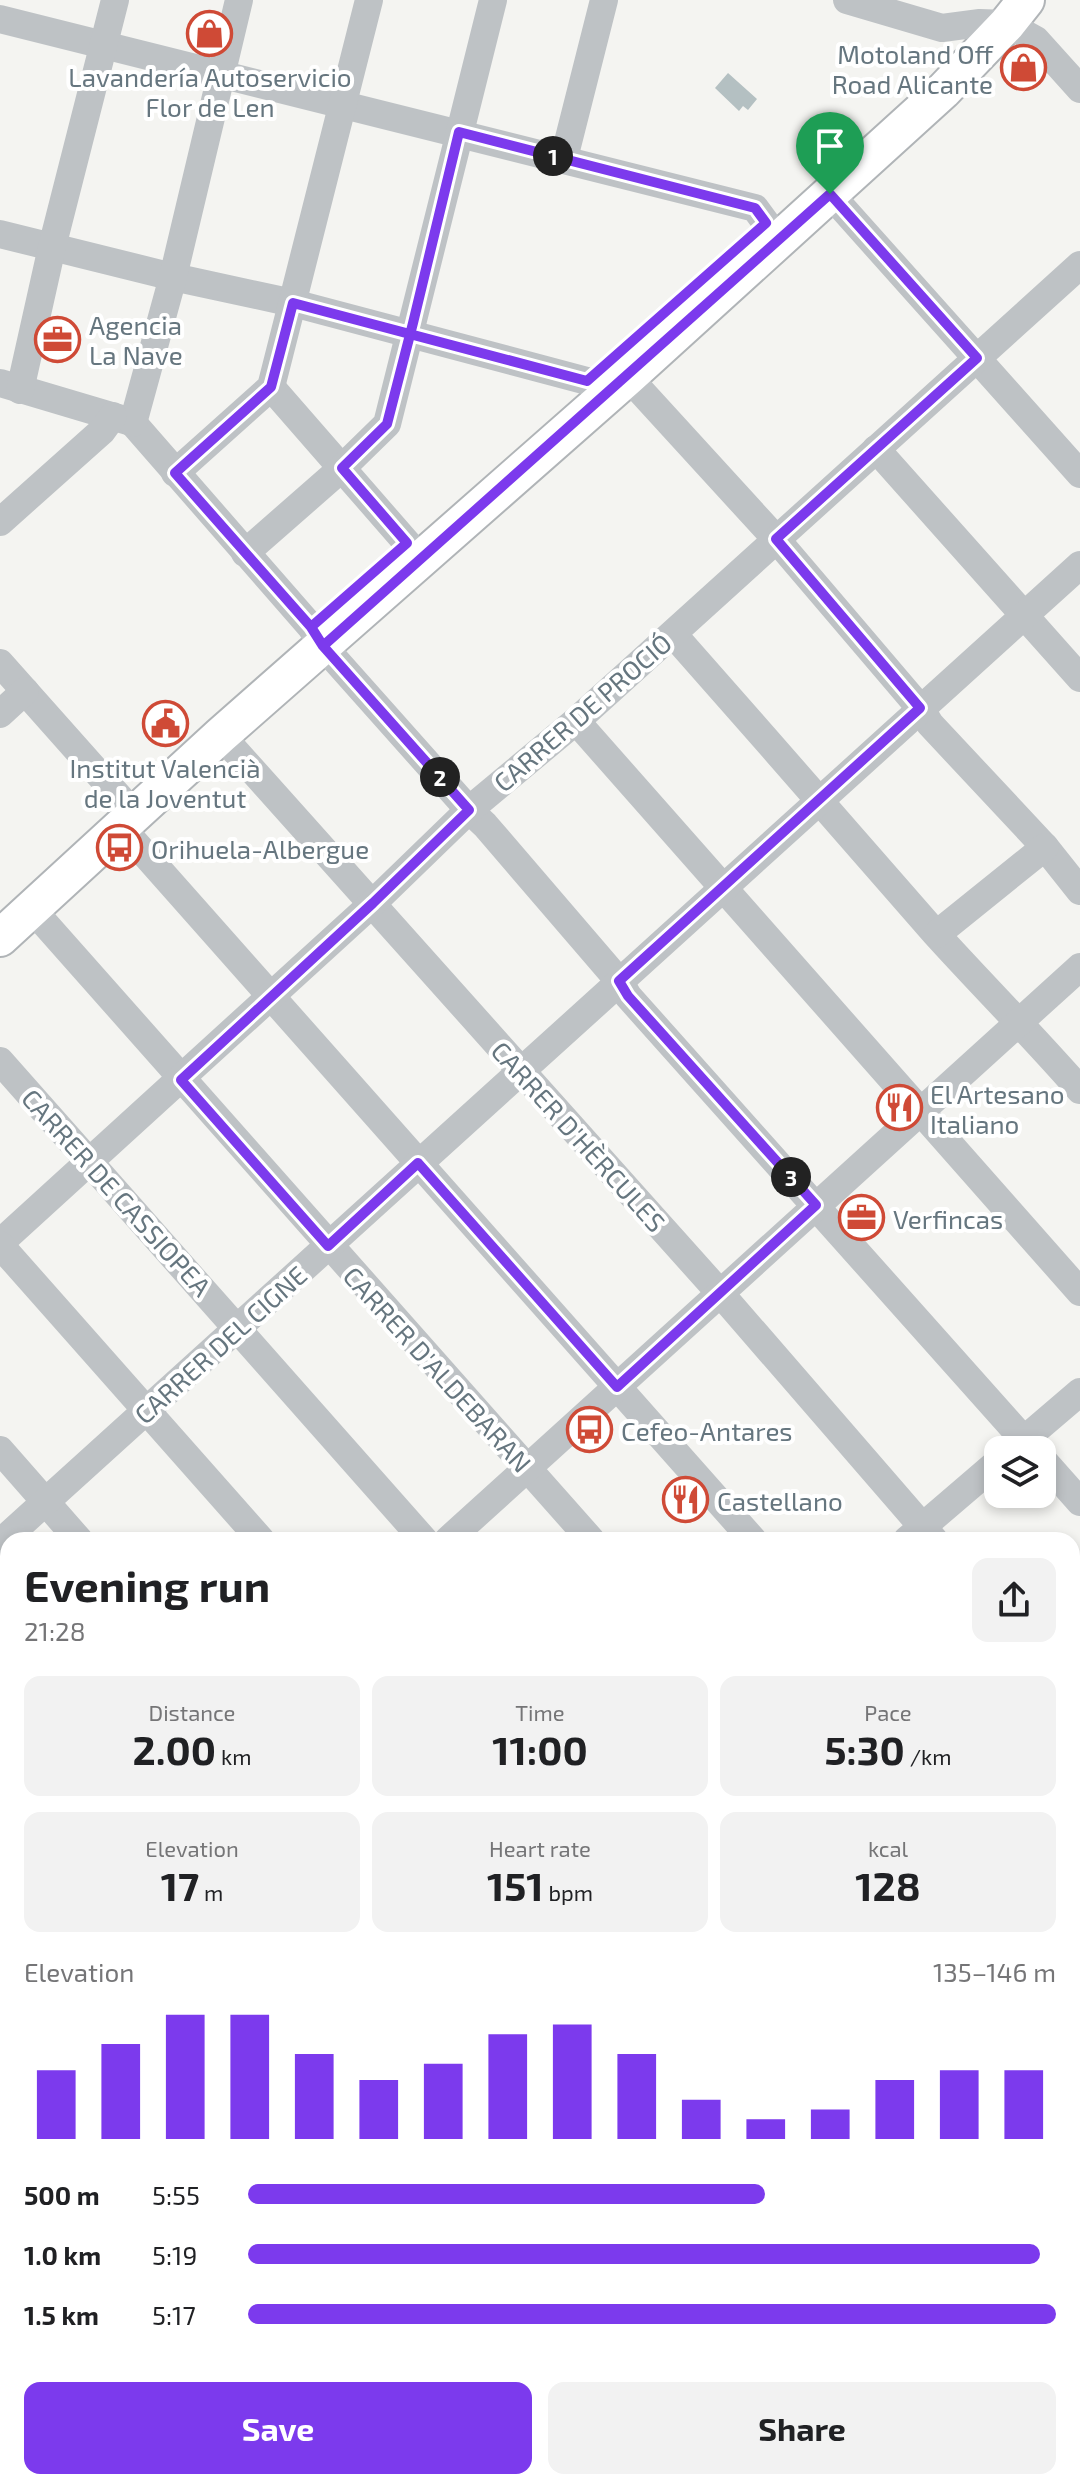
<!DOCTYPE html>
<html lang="en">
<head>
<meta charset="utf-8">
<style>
	body { margin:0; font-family:"Exo 2",sans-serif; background:#f2f2f2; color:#202124; height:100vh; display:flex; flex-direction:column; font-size:30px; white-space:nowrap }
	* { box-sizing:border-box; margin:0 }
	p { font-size:26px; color:#757577 }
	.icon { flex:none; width:44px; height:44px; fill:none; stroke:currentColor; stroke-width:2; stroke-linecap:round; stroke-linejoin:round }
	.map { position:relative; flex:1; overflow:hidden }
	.sheet { position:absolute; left:0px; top:1532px; width:1080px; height:958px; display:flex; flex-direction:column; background:#fff; border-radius:24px 24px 0 0; box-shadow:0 4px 12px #0003 }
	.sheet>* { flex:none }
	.buttons { position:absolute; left:984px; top:1436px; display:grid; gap:16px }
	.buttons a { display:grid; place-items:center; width:72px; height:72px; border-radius:16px; background:#fff; box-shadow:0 4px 12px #0003; font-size:40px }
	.pin { position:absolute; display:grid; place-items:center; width:68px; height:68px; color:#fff; margin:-82px -34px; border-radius:50% 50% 50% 0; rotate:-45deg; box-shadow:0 0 8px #0007 }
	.pin .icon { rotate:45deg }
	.km { position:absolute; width:40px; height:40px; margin:-20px; border-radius:50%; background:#222; color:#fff; font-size:22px; line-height:40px; text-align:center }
	.round { display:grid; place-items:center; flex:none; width:84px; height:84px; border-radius:16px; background:#f2f2f2 }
	.overview { display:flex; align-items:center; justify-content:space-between; height:136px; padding:0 24px }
	h1 { font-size:44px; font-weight:700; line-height:60px }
	.stats { display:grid; grid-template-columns:repeat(3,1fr); gap:12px; height:136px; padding:8px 24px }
	.stats div { display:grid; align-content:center; border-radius:16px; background:#f2f2f2; text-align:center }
	.stats b { font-size:40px; font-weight:700 }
	.stats small { font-size:22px; font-weight:400 }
	.stats p { font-size:22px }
	.chart { height:224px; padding:16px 24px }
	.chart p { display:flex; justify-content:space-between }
	.chart svg { width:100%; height:144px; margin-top:8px; stroke:#7c3aed; stroke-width:6 }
	.cta { display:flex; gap:16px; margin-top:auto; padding:16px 24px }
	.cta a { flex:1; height:92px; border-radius:16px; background:#7c3aed; color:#fff; font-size:32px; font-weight:700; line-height:92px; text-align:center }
	.cta a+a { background:#f2f2f2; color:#202124 }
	ul { padding:0 24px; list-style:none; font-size:26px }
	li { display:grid; grid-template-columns:128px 96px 1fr; align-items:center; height:60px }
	li i { height:20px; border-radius:10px; background:#7c3aed }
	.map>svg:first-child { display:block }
	.built { fill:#e5e5e4 }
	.water { fill:#b4c0c2 }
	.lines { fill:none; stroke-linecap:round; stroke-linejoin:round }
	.major-casing { stroke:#b0b4b7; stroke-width:40 }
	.minor { stroke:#bec2c5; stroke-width:28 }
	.major { stroke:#fff; stroke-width:36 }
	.rail { stroke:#9ea4a8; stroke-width:6; stroke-dasharray:12 6; stroke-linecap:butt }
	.route-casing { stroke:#fff; stroke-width:16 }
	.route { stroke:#7c3aed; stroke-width:10 }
	.labels { text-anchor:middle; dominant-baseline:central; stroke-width:8; stroke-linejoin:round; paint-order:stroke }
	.poi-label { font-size:26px; fill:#66767f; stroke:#fff; text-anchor:start }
	.street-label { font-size:26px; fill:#66767f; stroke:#fff }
</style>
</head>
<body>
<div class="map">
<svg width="1080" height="2489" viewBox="0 0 1080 2489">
	<rect width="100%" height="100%" fill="#f4f4f1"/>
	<g class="built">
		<path d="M1072,1746L1080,1760V2132L1072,2134Z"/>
		<path d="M8,2212V2482H85L68,2489H0V2216Z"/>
	</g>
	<path class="water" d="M728,73L757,99L748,110L743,106L739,111L715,88Z"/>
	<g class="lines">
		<defs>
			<g id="major">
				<path d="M0,938L221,735L628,377L943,91L1007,24L1026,0"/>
				<path d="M0,2125L8,2135"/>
				<path d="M0,2181L8,2190"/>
				<path d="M201,2482L204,2489"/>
				<path d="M237,2482L240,2489"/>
			</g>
		</defs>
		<use href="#major" class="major-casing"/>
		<g class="minor">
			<path d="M847,0L942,28L980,23L1007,24L1036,40L1080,89"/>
			<path d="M0,19L755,208L766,223"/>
			<path d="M564,158L604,0"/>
			<path d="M830,194L1080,474"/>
			<path d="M0,234L173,277L293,303L587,381"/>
			<path d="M628,377L776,539L920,708L930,724L1045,847L1080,891"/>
			<path d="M0,383L128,421"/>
			<path d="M271,387L407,543"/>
			<path d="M20,390L52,247L115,0"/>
			<path d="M133,423L311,627L323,646L469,810L485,825L619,981L628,996L1033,1450"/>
			<path d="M133,423L173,277L239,0"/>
			<path d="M876,449L1080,678"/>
			<path d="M175,473L271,387L369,0"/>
			<path d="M0,522L102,431L113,416"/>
			<path d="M245,553L342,468L387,424L493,0"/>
			<path d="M673,634C761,733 847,833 935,933C983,986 1033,1036 1080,1090"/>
			<path d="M0,663L120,798"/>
			<path d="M0,714L25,691"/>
			<path d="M576,721L1080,1292"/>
			<path d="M221,735L720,1293L934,1540"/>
			<path d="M121,827L753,1540"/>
			<path d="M32,909L591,1540"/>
			<path d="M937,934L1045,847"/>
			<path d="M0,1061L424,1540"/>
			<path d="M0,1243L373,903L469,810L576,721L1080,265"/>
			<path d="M0,1245L261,1540"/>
			<path d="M0,1450L79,1540"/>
			<path d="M1012,1450L1080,1392"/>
			<path d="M1042,1459L1080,1502"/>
			<path d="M448,1540L1080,967"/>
			<path d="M907,1540L998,1462"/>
			<path d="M0,1543L1080,565"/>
			<path d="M1072,1681L1080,1677"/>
			<path d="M0,1703L8,1712"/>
			<path d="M0,1970L8,1963"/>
			<path d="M1072,2175L1080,2173"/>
			<path d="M1072,2222L1080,2219"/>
			<path d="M0,2229L8,2225"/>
			<path d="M170,2482V2489"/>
			<path d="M281,2482L284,2489"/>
			<path d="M633,2482L635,2489"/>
			<path d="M977,2482L979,2489"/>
			<path d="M96,2489L112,2482"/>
		</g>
		<use href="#major" class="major"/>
		<path class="rail" d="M1072,2056H1080"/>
	</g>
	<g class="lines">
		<defs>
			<path id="route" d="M830,194L323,646L311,627L407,543L342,468L387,424L413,323L459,132L755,208L766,223L587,381L293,303L271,387L175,473L311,627L323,646L469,810L373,903L181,1080L328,1246L418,1163L617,1387L816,1205L628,996L619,981L920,708L776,539L977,358L830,194"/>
		</defs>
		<use href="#route" class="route-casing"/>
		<use href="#route" class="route"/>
	</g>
	<defs>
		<symbol id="shop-ring" viewBox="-11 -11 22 22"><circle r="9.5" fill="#fff" stroke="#cf4a36" stroke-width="1.5"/><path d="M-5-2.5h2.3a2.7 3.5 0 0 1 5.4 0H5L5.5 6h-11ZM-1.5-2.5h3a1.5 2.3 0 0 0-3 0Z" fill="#cf4a36"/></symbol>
		<symbol id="office-ring" viewBox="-11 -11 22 22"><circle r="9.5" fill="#fff" stroke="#cf4a36" stroke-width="1.5"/><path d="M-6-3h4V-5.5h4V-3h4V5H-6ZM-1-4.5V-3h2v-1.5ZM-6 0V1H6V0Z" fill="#cf4a36"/></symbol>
		<symbol id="civic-ring" viewBox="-11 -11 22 22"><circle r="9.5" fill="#fff" stroke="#cf4a36" stroke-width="1.5"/><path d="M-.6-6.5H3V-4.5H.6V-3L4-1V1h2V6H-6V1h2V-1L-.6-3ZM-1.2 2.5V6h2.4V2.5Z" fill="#cf4a36"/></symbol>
		<symbol id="bus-ring" viewBox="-11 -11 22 22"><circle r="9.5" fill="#fff" stroke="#cf4a36" stroke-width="1.5"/><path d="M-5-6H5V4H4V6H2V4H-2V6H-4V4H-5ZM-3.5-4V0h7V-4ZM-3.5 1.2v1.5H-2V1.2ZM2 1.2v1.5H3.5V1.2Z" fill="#cf4a36"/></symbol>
		<symbol id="restaurant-ring" viewBox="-11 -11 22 22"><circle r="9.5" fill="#fff" stroke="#cf4a36" stroke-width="1.5"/><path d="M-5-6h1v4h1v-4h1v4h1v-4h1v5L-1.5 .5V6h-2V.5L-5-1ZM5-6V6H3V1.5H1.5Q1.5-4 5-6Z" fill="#cf4a36"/></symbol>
	</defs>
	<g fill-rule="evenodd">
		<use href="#shop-ring" x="184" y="8" width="51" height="51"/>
		<use href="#shop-ring" x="998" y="42" width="51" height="51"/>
		<use href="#office-ring" x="32" y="314" width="51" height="51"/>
		<use href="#civic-ring" x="140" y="698" width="51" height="51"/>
		<use href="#bus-ring" x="94" y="822" width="51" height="51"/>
		<use href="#restaurant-ring" x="874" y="1082" width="51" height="51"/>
		<use href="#office-ring" x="836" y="1192" width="51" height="51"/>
		<use href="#bus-ring" x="564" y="1404" width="51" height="51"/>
		<use href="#restaurant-ring" x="660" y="1474" width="51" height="51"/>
	</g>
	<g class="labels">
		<g class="poi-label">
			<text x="993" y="53" text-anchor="end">Motoland Off<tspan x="993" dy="30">Road Alicante</tspan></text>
			<text x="210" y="76" text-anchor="middle">Lavandería Autoservicio<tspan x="210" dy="30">Flor de Len</tspan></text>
			<text x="89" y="324">Agencia<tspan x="89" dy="30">La Nave</tspan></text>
			<text x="165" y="767" text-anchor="middle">Institut Valencià<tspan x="165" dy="30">de la Joventut</tspan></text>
			<text x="151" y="848">Orihuela-Albergue</text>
			<text x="930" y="1093">El Artesano<tspan x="930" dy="30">Italiano</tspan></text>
			<text x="893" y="1218">Verfincas</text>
			<text x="621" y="1430">Cefeo-Antares</text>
			<text x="717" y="1500">Castellano</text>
		</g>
		<g class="street-label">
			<text transform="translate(582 712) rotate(-41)">CARRER DE PROCIÓ</text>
			<text transform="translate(579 1136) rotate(48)">CARRER D'HÈRCULES</text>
			<text transform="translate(117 1192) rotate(48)">CARRER DE CASSIOPEA</text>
			<text transform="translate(220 1344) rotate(-42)">CARRER DEL CIGNE</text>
			<text transform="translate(438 1369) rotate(48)">CARRER D'ALDEBARAN</text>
		</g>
	</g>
</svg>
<div class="buttons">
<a><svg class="icon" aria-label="layers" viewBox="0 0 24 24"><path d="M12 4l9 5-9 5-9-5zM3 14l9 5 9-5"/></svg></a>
</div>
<div class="pin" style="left:830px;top:194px;background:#1e9e55"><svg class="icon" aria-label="arrive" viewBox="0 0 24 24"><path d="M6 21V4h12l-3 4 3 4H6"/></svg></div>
<b class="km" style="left:553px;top:156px">1</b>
<b class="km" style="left:440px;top:777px">2</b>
<b class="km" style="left:791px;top:1177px">3</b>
<section class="sheet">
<div class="overview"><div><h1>Evening run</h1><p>21:28</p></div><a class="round"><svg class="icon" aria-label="share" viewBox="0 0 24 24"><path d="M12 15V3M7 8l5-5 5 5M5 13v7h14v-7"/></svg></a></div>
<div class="stats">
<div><p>Distance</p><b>2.00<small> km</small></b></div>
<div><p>Time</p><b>11:00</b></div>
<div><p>Pace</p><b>5:30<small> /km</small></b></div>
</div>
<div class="stats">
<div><p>Elevation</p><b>17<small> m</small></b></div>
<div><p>Heart rate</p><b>151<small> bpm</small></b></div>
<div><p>kcal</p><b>128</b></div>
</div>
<div class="chart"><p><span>Elevation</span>135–146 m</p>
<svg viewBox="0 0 160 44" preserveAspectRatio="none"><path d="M5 44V23M15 44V15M25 44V6M35 44V6M45 44V18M55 44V26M65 44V21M75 44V12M85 44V9M95 44V18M105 44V32M115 44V38M125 44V35M135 44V26M145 44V23M155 44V23"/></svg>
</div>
<ul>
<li><b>500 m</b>5:55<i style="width:64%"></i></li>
<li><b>1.0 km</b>5:19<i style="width:98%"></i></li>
<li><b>1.5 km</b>5:17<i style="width:100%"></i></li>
</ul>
<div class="cta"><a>Save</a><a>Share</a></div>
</section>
</div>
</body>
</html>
